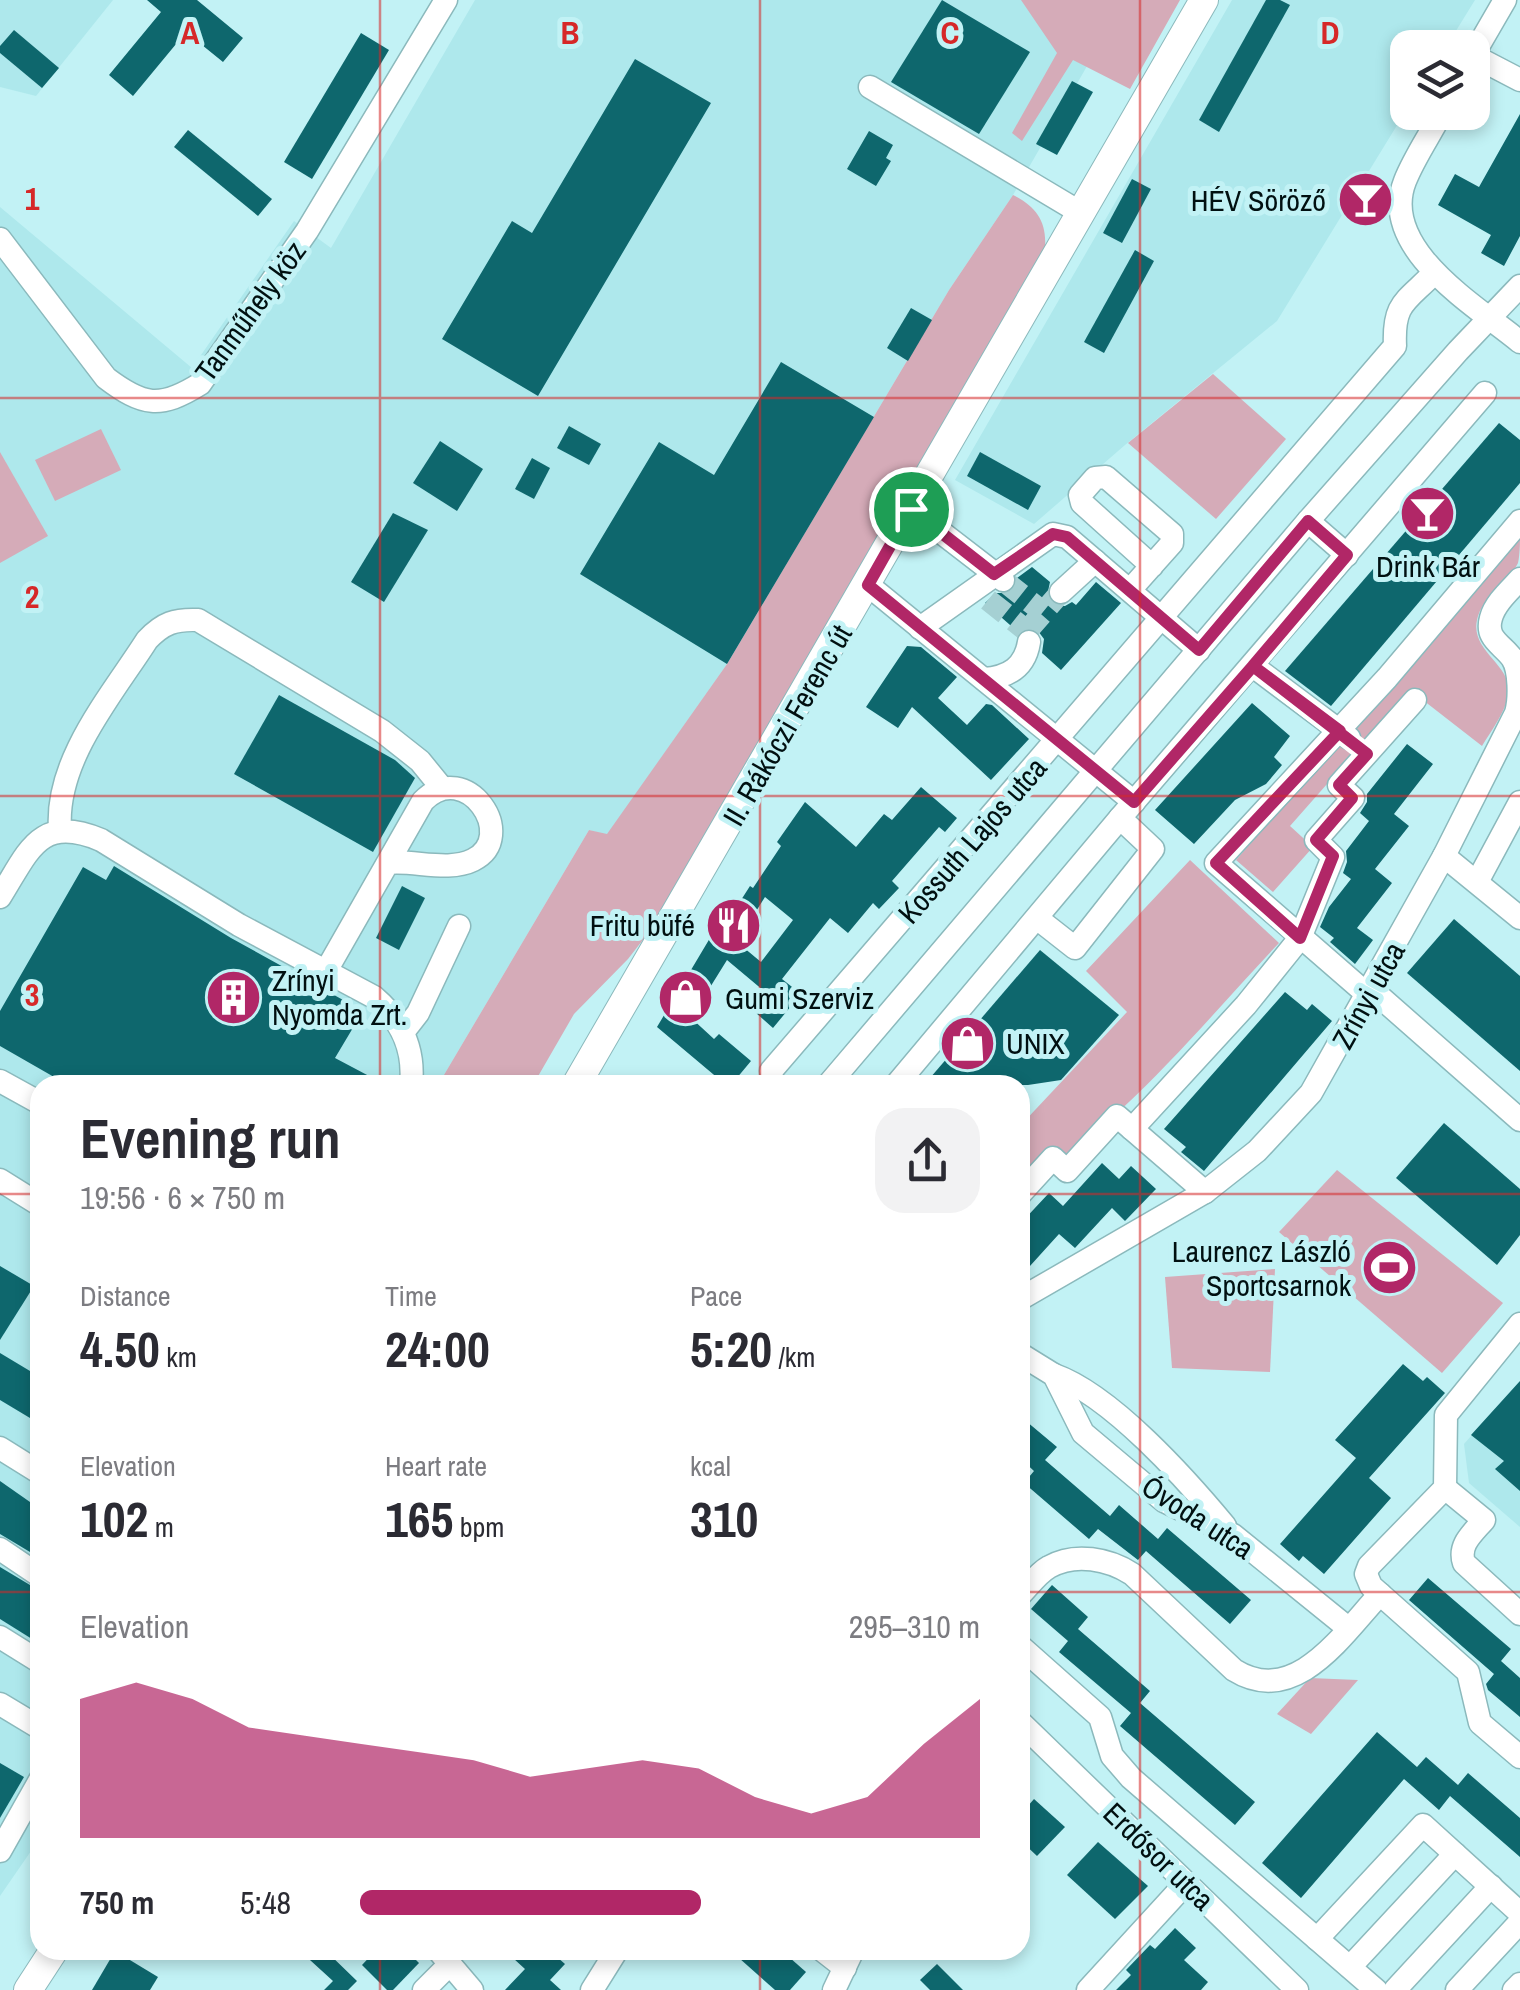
<!DOCTYPE html>
<html lang="en">
<head>
<meta charset="utf-8">
<style>
	body { margin:0; font-family:"Archivo Narrow",sans-serif; background:#f2f2f3; color:#2b2b33; height:100vh; display:flex; flex-direction:column; font-size:38px; white-space:nowrap }
	* { box-sizing:border-box; margin:0 }
	p { font-size:32px; color:#7c7c81 }
	.icon { flex:none; width:55px; height:55px; fill:none; stroke:currentColor; stroke-width:2; stroke-linecap:round; stroke-linejoin:round }
	.map { position:relative; flex:1; overflow:hidden }
	.drawer { position:absolute; left:30px; top:1075px; width:1000px; height:885px; display:flex; flex-direction:column; background:#fff; border-radius:30px; box-shadow:0 5px 15px #0003 }
	.drawer>* { flex:none }
	.fabs { position:absolute; left:1390px; top:30px; display:grid; gap:20px }
	.fabs a { display:grid; place-items:center; width:100px; height:100px; border-radius:20px; background:#fff; box-shadow:0 5px 15px #0003; font-size:50px }
	.pin { position:absolute; display:grid; place-items:center; width:85px; height:85px; color:#fff; margin:-42px; border:5px solid #fff; border-radius:50%; box-shadow:0 2px 10px #0007 }
	.round { display:grid; place-items:center; flex:none; width:105px; height:105px; border-radius:30px; background:#f2f2f3 }
	.head { display:flex; align-items:center; justify-content:space-between; height:170px; padding:0 50px }
	h1 { font-size:55px; font-weight:800; line-height:75px }
	.stats { display:grid; grid-template-columns:repeat(3,1fr); gap:15px; height:170px; padding:10px 50px }
	.stats div { display:grid; align-content:center }
	.stats b { font-size:50px; font-weight:800 }
	.stats small { font-size:28px; font-weight:400 }
	.stats p { font-size:28px }
	.chart { height:280px; padding:20px 50px }
	.chart p { display:flex; justify-content:space-between }
	.chart svg { width:100%; height:180px; margin-top:10px; fill:#b12767; opacity:.7 }
	ul { padding:0 50px; list-style:none; font-size:32px }
	li { display:grid; grid-template-columns:160px 120px 1fr; align-items:center; height:75px }
	li i { height:25px; border-radius:12px; background:#b12767 }
	.map>svg:first-child { display:block }
	.built { fill:#aee8ec }
	.green { fill:#d5abb8 }
	.building { fill:#0e676d; fill-rule:evenodd }
	.lines { fill:none; stroke-linecap:round; stroke-linejoin:round }
	.minor-tunnel { stroke:#a5d0d3; stroke-width:22; stroke-dasharray:22 11; stroke-linecap:butt }
	.minor-casing { stroke:#8bb9bc; stroke-width:25 }
	.major-casing { stroke:#8bb9bc; stroke-width:30 }
	.minor { stroke:#fff; stroke-width:22 }
	.major { stroke:#fff; stroke-width:28 }
	.route-casing { stroke:#fff; stroke-width:20 }
	.route { stroke:#b12767; stroke-width:12 }
	.grid { fill:none; stroke:#d62828; stroke-width:2.5; stroke-opacity:0.55 }
	.labels { text-anchor:middle; dominant-baseline:central; stroke-width:10; stroke-linejoin:round; paint-order:stroke }
	.poi-label { font-size:30px; fill:#011011; stroke:#c2f2f5; text-anchor:end }
	.street-label { font-size:30px; fill:#011011; stroke:#c2f2f5 }
	.grid-label { font-size:32px; text-anchor:middle; font-weight:bold; fill:#d62828; stroke:#c2f2f5; stroke-width:10; stroke-linejoin:round; paint-order:stroke }
</style>
</head>
<body>
<div class="map">
<svg width="1520" height="1990" viewBox="0 0 1520 1990">
	<rect width="100%" height="100%" fill="#c2f2f5"/>
	<g class="built">
		<path d="M0,0H113L36,96L0,87Z"/>
		<path d="M475,0H1125L1013,195L949,290L727,664L607,835L589,830L438,1085H40V1838L0,1896V207L192,368L294,221L331,248Z"/>
		<path d="M1232,0H1475L1446,47L1408,48L1407,109L1277,321L1125,445L1034,524L955,480Z"/>
		<path d="M1519,1382L1520,1383V1527L1469,1483L1464,1444Z"/>
	</g>
	<g class="green">
		<path d="M1021,0H1180L1130,89L1073,60L1022,141L1012,133L1057,53Z"/>
		<path d="M1013,195C1036,207 1047,221 1045,248L739,776L663,914L628,959L574,1014L533,1085H438L589,830L607,834L727,664L949,290Z"/>
		<path d="M1213,374L1286,439L1216,519L1128,443Z"/>
		<path d="M101,429L121,470L55,501L35,460Z"/>
		<path d="M0,452L48,536L0,563Z"/>
		<path d="M1520,532C1520,541 1520,555 1518,563C1508,584 1482,596 1477,620C1470,653 1515,665 1508,697C1504,714 1491,731 1482,746L1410,690L1290,826L1313,847L1273,892L1236,860Z"/>
		<path d="M1190,860L1279,943C1198,1029 1122,1125 1020,1188V1126L1127,1012L1086,971Z"/>
		<path d="M1337,1170L1503,1303L1442,1373L1279,1232Z"/>
		<path d="M1275,1269L1270,1372L1172,1368L1165,1277Z"/>
		<path d="M1310,1678L1358,1680L1311,1734L1277,1714Z"/>
	</g>
	<g class="building">
		<path d="M147,0H197L243,38L223,62L186,32L133,96L109,75L161,12Z"/>
		<path d="M942,0L1030,52L979,134L891,82Z"/>
		<path d="M1266,0H1280L1290,5L1219,132L1199,120Z"/>
		<path d="M14,30L59,68L42,88L0,53V46Z"/>
		<path d="M361,33L389,50L312,179L284,162Z"/>
		<path d="M635,59L711,103L538,396L442,339L512,221L532,233Z"/>
		<path d="M1072,81L1093,92L1057,155L1036,144Z"/>
		<path d="M1520,114V236L1504,266L1481,253L1491,235L1438,205L1455,174L1479,187Z"/>
		<path d="M188,130L272,199L258,216L174,147Z"/>
		<path d="M869,131L893,145L886,158L891,161L876,186L847,169Z"/>
		<path d="M1132,179L1151,189L1122,243L1103,233Z"/>
		<path d="M1135,250L1154,261L1104,353L1084,342Z"/>
		<path d="M911,308L932,320L908,361L887,348Z"/>
		<path d="M781,362L874,417L727,664L580,574L659,442L714,475Z"/>
		<path d="M1499,423L1520,440V483L1331,706L1285,671Z"/>
		<path d="M569,426L601,444L589,465L557,448Z"/>
		<path d="M440,441L483,469L457,511L413,483Z"/>
		<path d="M980,452L1041,486L1028,510L967,476Z"/>
		<path d="M532,458L550,468L534,499L515,489Z"/>
		<path d="M393,513L428,530L384,602L351,582Z"/>
		<path d="M1032,567L1050,582L1047,596L1056,606H1065L1072,602L1076,605L1096,582L1121,603L1061,670L1042,653L1044,639L1038,631L1026,627L1018,632L985,603L996,593H1010L1015,588L1017,578Z"/>
		<path d="M907,646L921,647L957,677L938,698L967,725L986,704L992,705L1029,739L991,780L912,707L898,728L866,707Z"/>
		<path d="M279,695L395,760L415,778L373,852L234,774Z"/>
		<path d="M1252,703L1290,736L1274,757L1282,765L1266,784L1235,800L1194,844L1155,810Z"/>
		<path d="M1407,744L1433,764L1394,814L1409,826L1375,869L1392,883L1357,928L1373,940L1355,964L1330,942L1334,938L1320,927L1329,907L1351,879L1343,873L1347,862L1346,851L1369,821L1360,813L1367,802V794Z"/>
		<path d="M921,787L957,818L945,832L939,827L892,881L899,888L879,909L873,903L848,933L830,918L782,979L801,994L773,1028L756,1013L770,996L727,960L709,989L706,987L689,1016L714,1039L719,1034L751,1061L731,1085H726L657,1027L713,933L718,936L750,886L753,888L781,846L777,842L805,802L856,847L884,814L892,820ZM765,897L793,920L761,962L737,942Z"/>
		<path d="M114,866L231,938L363,1011L335,1058L386,1085H68L0,1046V1011L83,867L106,880Z"/>
		<path d="M402,886L425,898L399,950L376,938Z"/>
		<path d="M1454,919L1520,976V1071L1407,973Z"/>
		<path d="M1040,950L1119,1015L1061,1080L1028,1085H924Z"/>
		<path d="M1285,992L1307,1010L1312,1004L1332,1021L1204,1171L1181,1152L1186,1147L1164,1129Z"/>
		<path d="M1444,1123L1520,1189V1235L1497,1265L1396,1178Z"/>
		<path d="M1102,1163L1119,1179L1131,1166L1156,1189L1125,1221L1112,1208L1075,1248L1059,1234L1020,1277V1224L1049,1193L1063,1206Z"/>
		<path d="M0,1266L34,1286L0,1340Z"/>
		<path d="M0,1353L40,1377V1424L0,1400Z"/>
		<path d="M1403,1364L1423,1381L1427,1377L1445,1393L1369,1478L1391,1498L1324,1574L1303,1556L1299,1561L1280,1544L1356,1458L1335,1440Z"/>
		<path d="M1520,1381V1491L1495,1469L1504,1461L1471,1435Z"/>
		<path d="M1020,1416L1057,1447L1045,1460L1110,1516L1119,1505L1158,1539L1167,1528L1251,1600L1230,1624L1146,1551L1138,1560L1098,1529L1089,1539L1024,1483L1034,1471L1020,1458Z"/>
		<path d="M0,1481L40,1509V1558L0,1534Z"/>
		<path d="M0,1567L40,1591V1644L0,1619Z"/>
		<path d="M1428,1578L1511,1649L1501,1661L1520,1678V1717L1488,1690L1486,1684L1494,1674L1409,1600Z"/>
		<path d="M1052,1585L1088,1617L1078,1629L1150,1691L1140,1703L1255,1802L1235,1825L1120,1726L1131,1713L1059,1652L1068,1641L1031,1609Z"/>
		<path d="M1377,1732L1417,1767L1426,1757L1458,1785L1468,1773L1520,1818V1857L1450,1796L1439,1810L1404,1779L1301,1898L1262,1863Z"/>
		<path d="M0,1763L24,1777L0,1818Z"/>
		<path d="M1034,1799L1065,1827L1037,1856L1020,1840V1815Z"/>
		<path d="M1098,1842L1148,1886L1115,1919L1067,1875Z"/>
		<path d="M1175,1928L1196,1948L1184,1960L1208,1982L1201,1990H1116L1131,1975L1126,1970L1150,1945L1155,1949Z"/>
		<path d="M299,1950H325L357,1981L348,1990H324L333,1981Z"/>
		<path d="M376,1950H406L419,1963L393,1990H387L362,1965Z"/>
		<path d="M504,1950H549L565,1964L550,1980L561,1990H505L525,1969Z"/>
		<path d="M730,1950H781L806,1972L790,1990H775Z"/>
		<path d="M115,1951L158,1977L150,1990H92Z"/>
		<path d="M937,1964L963,1990H930L920,1980Z"/>
	</g>
	<g class="lines">
		<g class="minor-tunnel">
			<path d="M1004,581L1043,612"/>
			<path d="M988,600L1027,631L1029,642"/>
			<path d="M1027,631L1061,592"/>
		</g>
		<defs>
			<g id="minor">
				<path d="M1474,56L1520,80"/>
				<path d="M1472,57L1505,0"/>
				<path d="M870,87L1081,213"/>
				<path d="M1442,112C1430,135 1414,158 1405,181C1378,249 1478,307 1520,342"/>
				<path d="M0,239L106,378C143,406 160,409 200,384L307,231L446,0"/>
				<path d="M911,509L1003,580"/>
				<path d="M1308,521L1347,555"/>
				<path d="M868,585L1134,802"/>
				<path d="M1130,590L1172,543V534L1106,477L1095,478L1080,495L1082,503L1152,566"/>
				<path d="M1061,592L1095,561"/>
				<path d="M920,628L1053,534L1067,537L1199,650"/>
				<path d="M1253,666L1349,738"/>
				<path d="M984,679C1009,677 1025,667 1029,642"/>
				<path d="M60,829C55,760 112,695 147,640C163,623 175,619 198,620L382,731L420,761L442,788"/>
				<path d="M1444,856L1520,918"/>
				<path d="M1477,882L1520,802"/>
				<path d="M0,897C29,851 39,814 101,840L239,925L374,997C401,1020 415,1048 411,1085"/>
				<path d="M1038,919L1075,948L1153,849L1120,818"/>
				<path d="M326,971L423,801C466,757 520,837 473,860C449,872 414,860 388,863"/>
				<path d="M1371,989L1520,1120"/>
				<path d="M1368,995L1216,863L1387,678L1520,521"/>
				<path d="M404,1031L418,1013L459,926"/>
				<path d="M0,1081L40,1103"/>
				<path d="M773,1085L771,1071L1395,346C1393,302 1406,302 1434,273"/>
				<path d="M828,1085L1308,521L1458,351L1520,286"/>
				<path d="M896,1085L1120,818L1485,393"/>
				<path d="M1132,1129L1205,1192"/>
				<path d="M0,1180L40,1205"/>
				<path d="M1020,1194L1053,1158L1067,1171L1117,1116L1132,1129L1246,1005L1300,938L1333,857L1316,840L1353,798L1339,785L1415,700"/>
				<path d="M1020,1299L1205,1192L1257,1151L1311,1093L1444,856L1516,713C1520,699 1520,670 1512,658C1502,644 1485,639 1491,618C1495,603 1510,590 1520,579"/>
				<path d="M1520,1324L1446,1415L1445,1488L1369,1566L1366,1574L1371,1586L1468,1672L1480,1723L1520,1757"/>
				<path d="M1020,1354L1054,1375L1083,1433L1164,1501L1233,1535L1348,1628"/>
				<path d="M1054,1375C1111,1395 1186,1479 1225,1526"/>
				<path d="M0,1448L40,1473"/>
				<path d="M1445,1488L1484,1520C1472,1534 1458,1545 1464,1563L1520,1614"/>
				<path d="M0,1549L40,1576"/>
				<path d="M1020,1595C1029,1586 1038,1573 1049,1567C1075,1552 1109,1559 1132,1574L1234,1670C1295,1708 1342,1635 1380,1594"/>
				<path d="M0,1637L40,1662"/>
				<path d="M1020,1646L1100,1717L1112,1756L1131,1778L1376,1990"/>
				<path d="M0,1704L40,1728"/>
				<path d="M1020,1722L1297,1990"/>
				<path d="M0,1851L40,1780"/>
				<path d="M1317,1939L1423,1825L1520,1913"/>
				<path d="M438,1950L472,1990"/>
				<path d="M822,1950L845,1968"/>
				<path d="M1350,1967L1455,1854"/>
				<path d="M424,1990L450,1964"/>
				<path d="M592,1990L617,1950"/>
				<path d="M834,1990L853,1950"/>
				<path d="M1088,1990L1186,1883"/>
				<path d="M1395,1990L1491,1886"/>
				<path d="M1457,1990L1520,1922"/>
				<path d="M1514,1990L1520,1984"/>
			</g>
			<g id="major">
				<path d="M576,1085L1204,0"/>
				<path d="M28,1990L54,1950"/>
			</g>
		</defs>
		<use href="#minor" class="minor-casing"/>
		<use href="#major" class="major-casing"/>
		<use href="#minor" class="minor"/>
		<use href="#major" class="major"/>
	</g>
	<g class="lines">
		<defs>
			<path id="route" d="M911,509L868,585L1134,802L1253,666L1367,754L1339,785L1352,798L1316,840L1333,856L1300,938L1216,863L1340,731L1253,666L1347,555L1308,521L1199,650L1067,537L1053,534L994,574L911,509"/>
		</defs>
		<use href="#route" class="route-casing"/>
		<use href="#route" class="route"/>
	</g>
	<path class="grid" d="M380,0V1085M760,0V1085M1140,0V1990M0,398H1520M0,796H1520M0,1194H40M1020,1194H1520M0,1592H40M1020,1592H1520M380,1950V1990M760,1950V1990"/>
	<defs>
		<symbol id="bar-disc" viewBox="-11 -11 22 22"><circle r="9.5" fill="#b12767" stroke="#c2f2f5"/><path d="M-6-5H6L.8 .8V4.5H3.5V6h-7V4.5H-.8V.8Z" fill="#fff"/></symbol>
		<symbol id="restaurant-disc" viewBox="-11 -11 22 22"><circle r="9.5" fill="#b12767" stroke="#c2f2f5"/><path d="M-5-6h1v4h1v-4h1v4h1v-4h1v5L-1.5 .5V6h-2V.5L-5-1ZM5-6V6H3V1.5H1.5Q1.5-4 5-6Z" fill="#fff"/></symbol>
		<symbol id="building-disc" viewBox="-11 -11 22 22"><circle r="9.5" fill="#b12767" stroke="#c2f2f5"/><path d="M-4-6H4V6H1V3H-1V6H-4ZM-2.5-4.3h1.7v1.8h-1.7ZM.8-4.3h1.7v1.8H.8ZM-2.5-1h1.7V.8h-1.7ZM.8-1h1.7V.8H.8Z" fill="#fff"/></symbol>
		<symbol id="shop-disc" viewBox="-11 -11 22 22"><circle r="9.5" fill="#b12767" stroke="#c2f2f5"/><path d="M-5-2.5h2.3a2.7 3.5 0 0 1 5.4 0H5L5.5 6h-11ZM-1.5-2.5h3a1.5 2.3 0 0 0-3 0Z" fill="#fff"/></symbol>
		<symbol id="stadium-disc" viewBox="-11 -11 22 22"><circle r="9.5" fill="#b12767" stroke="#c2f2f5"/><path d="M0-5a6.5 5 0 1 0 0 10a6.5 5 0 1 0 0-10ZM-3.5-1.8h7v3.6h-7Z" fill="#fff"/></symbol>
	</defs>
	<g fill-rule="evenodd">
		<use href="#bar-disc" x="1334" y="168" width="63" height="63"/>
		<use href="#bar-disc" x="1396" y="482" width="63" height="63"/>
		<use href="#restaurant-disc" x="702" y="894" width="63" height="63"/>
		<use href="#building-disc" x="202" y="966" width="63" height="63"/>
		<use href="#shop-disc" x="654" y="966" width="63" height="63"/>
		<use href="#shop-disc" x="936" y="1012" width="63" height="63"/>
		<use href="#stadium-disc" x="1358" y="1236" width="63" height="63"/>
	</g>
	<g class="labels">
		<g class="poi-label">
			<text x="1326" y="200">HÉV Söröző</text>
			<text x="1428" y="566" text-anchor="middle">Drink Bár</text>
			<text x="695" y="925">Fritu büfé</text>
			<text x="272" y="980" text-anchor="start">Zrínyi<tspan x="272" dy="34">Nyomda Zrt.</tspan></text>
			<text x="725" y="998" text-anchor="start">Gumi Szerviz</text>
			<text x="1006" y="1043" text-anchor="start">UNIX</text>
			<text x="1351" y="1251">Laurencz László<tspan x="1351" dy="34">Sportcsarnok</tspan></text>
		</g>
		<g class="street-label">
			<text transform="translate(250 311) rotate(-54)">Tanműhely köz</text>
			<text transform="translate(787 725) rotate(-60)">II. Rákóczi Ferenc út</text>
			<text transform="translate(972 840) rotate(-49)">Kossuth Lajos utca</text>
			<text transform="translate(1368 995) rotate(-61)">Zrínyi utca</text>
			<text transform="translate(1198 1517) rotate(33)">Óvoda utca</text>
			<text transform="translate(1159 1856) rotate(44)">Erdősor utca</text>
		</g>
	</g>
	<g class="grid-label">
		<text x="190" y="44">A</text>
		<text x="570" y="44">B</text>
		<text x="950" y="44">C</text>
		<text x="1330" y="44">D</text>
		<text x="32" y="210">1</text>
		<text x="32" y="608">2</text>
		<text x="32" y="1006">3</text>
	</g>
</svg>
<div class="fabs">
<a><svg class="icon" aria-label="layers" viewBox="0 0 24 24"><path d="M12 4l9 5-9 5-9-5zM3 14l9 5 9-5"/></svg></a>
</div>
<div class="pin" style="left:911px;top:509px;background:#1e9e55"><svg class="icon" aria-label="arrive" viewBox="0 0 24 24"><path d="M6 21V4h12l-3 4 3 4H6"/></svg></div>
<section class="drawer">
<div class="head"><div><h1>Evening run</h1><p>19:56 · 6 × 750 m</p></div><a class="round"><svg class="icon" aria-label="share" viewBox="0 0 24 24"><path d="M12 15V3M7 8l5-5 5 5M5 13v7h14v-7"/></svg></a></div>
<div class="stats">
<div><p>Distance</p><b>4.50<small> km</small></b></div>
<div><p>Time</p><b>24:00</b></div>
<div><p>Pace</p><b>5:20<small> /km</small></b></div>
</div>
<div class="stats">
<div><p>Elevation</p><b>102<small> m</small></b></div>
<div><p>Heart rate</p><b>165<small> bpm</small></b></div>
<div><p>kcal</p><b>310</b></div>
</div>
<div class="chart"><p><span>Elevation</span>295–310 m</p>
<svg viewBox="0 0 160 44" preserveAspectRatio="none"><path d="M0 44V10L10 6L20 10L30 17L40 19L50 21L60 23L70 25L80 29L90 27L100 25L110 27L120 34L130 38L140 34L150 21L160 10V44z"/></svg>
</div>
<ul>
<li><b>750 m</b>5:48<i style="width:55%"></i></li>
</ul>
</section>
</div>
</body>
</html>
